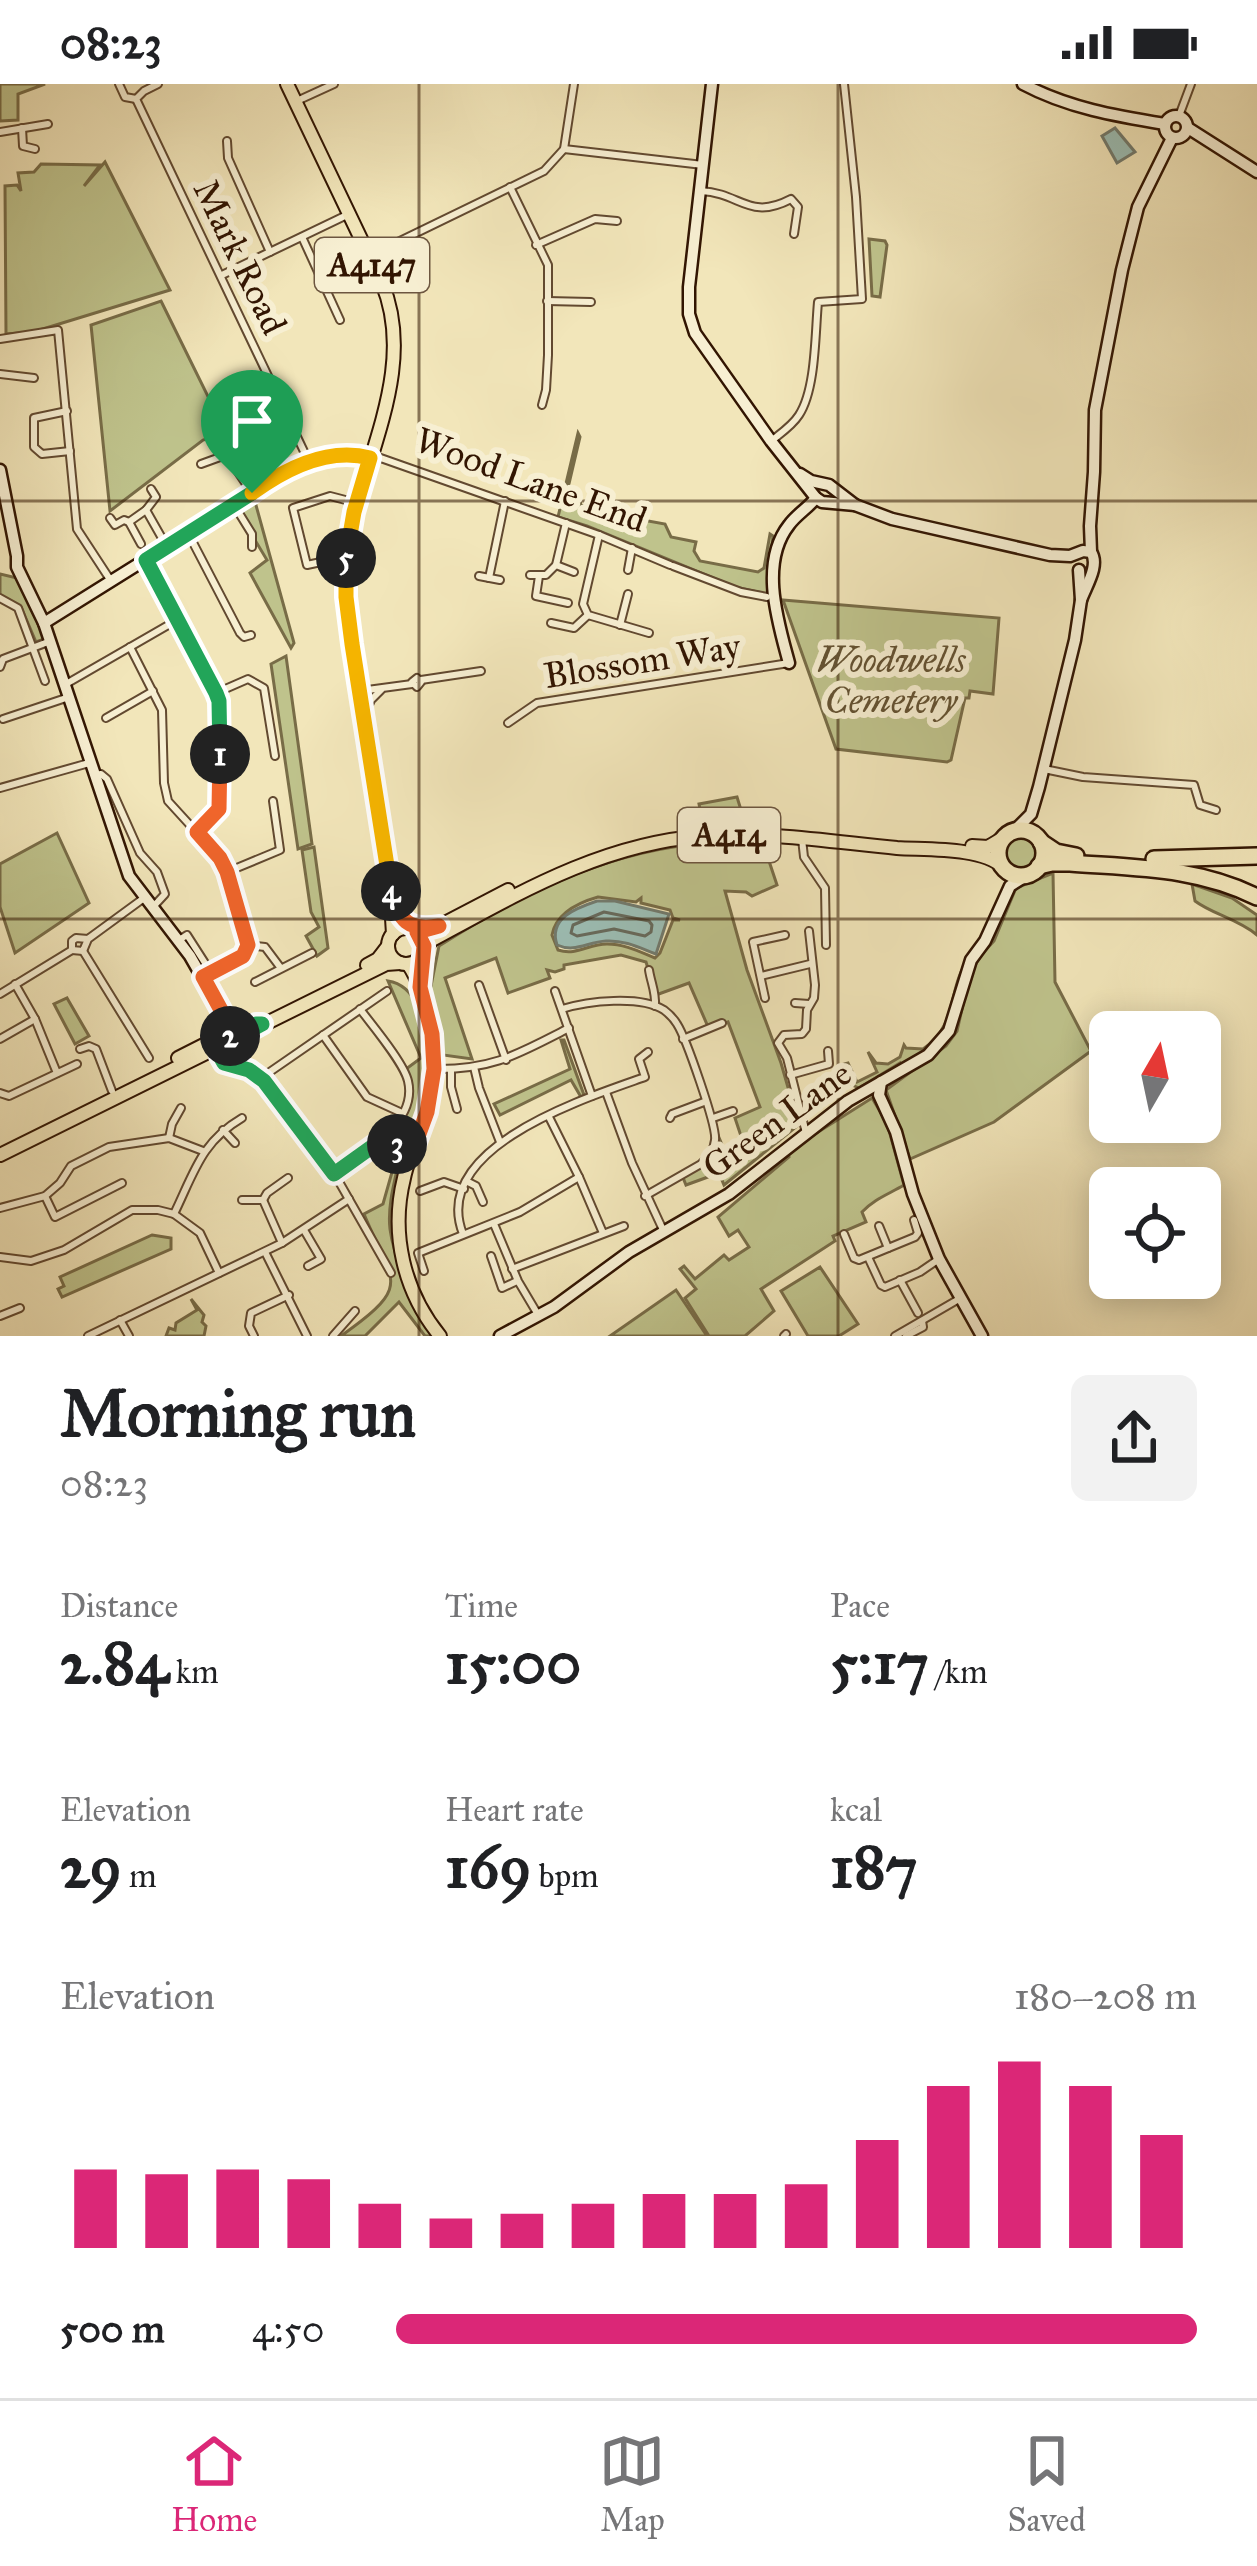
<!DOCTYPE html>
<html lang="en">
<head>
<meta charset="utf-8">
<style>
	body { margin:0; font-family:"IM FELL Great Primer",serif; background:#f2f2f2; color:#202124; height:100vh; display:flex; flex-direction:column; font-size:45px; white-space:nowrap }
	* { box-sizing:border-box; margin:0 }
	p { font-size:39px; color:#757577 }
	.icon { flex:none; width:66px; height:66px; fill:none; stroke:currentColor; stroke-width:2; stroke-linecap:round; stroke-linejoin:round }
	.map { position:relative; height:1252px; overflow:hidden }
	.details { display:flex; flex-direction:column; background:#fff; flex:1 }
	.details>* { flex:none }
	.needle { width:78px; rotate:9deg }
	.fabs { position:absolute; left:1089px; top:927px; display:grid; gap:24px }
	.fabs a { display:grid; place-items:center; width:132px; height:132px; border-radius:18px; background:#fff; box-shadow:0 6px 30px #0003; font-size:60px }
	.pin { position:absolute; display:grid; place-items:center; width:102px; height:102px; color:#fff; margin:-123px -51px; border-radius:50% 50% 50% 0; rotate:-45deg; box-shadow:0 0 12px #0007 }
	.pin .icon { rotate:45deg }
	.km { position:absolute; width:60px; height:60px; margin:-30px; border-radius:50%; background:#222; color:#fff; font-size:33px; line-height:60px; text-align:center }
	.round { display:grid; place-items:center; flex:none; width:126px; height:126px; border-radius:18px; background:#f2f2f2 }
	.summary { display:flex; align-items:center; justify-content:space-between; height:204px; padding:0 60px }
	h1 { font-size:66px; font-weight:800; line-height:90px }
	.stats { display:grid; grid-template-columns:repeat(3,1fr); gap:18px; height:204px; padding:12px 60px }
	.stats div { display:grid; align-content:center }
	.stats b { font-size:60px; font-weight:800 }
	.stats small { font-size:33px; font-weight:400 }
	.stats p { font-size:33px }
	.chart { height:336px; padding:24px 60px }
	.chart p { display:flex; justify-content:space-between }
	.chart svg { width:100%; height:216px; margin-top:12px; stroke:#db2777; stroke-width:6 }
	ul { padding:0 60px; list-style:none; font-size:39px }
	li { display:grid; grid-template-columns:192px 144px 1fr; align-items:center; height:90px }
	li i { height:30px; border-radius:15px; background:#db2777 }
	.status { display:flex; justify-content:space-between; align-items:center; height:84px; padding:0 60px; background:#fff; direction:ltr }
	.status svg { height:33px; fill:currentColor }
	.menu { display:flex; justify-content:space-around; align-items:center; height:168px; border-top:3px solid #e0e0e0; background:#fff; font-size:33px; color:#757577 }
	.menu a { display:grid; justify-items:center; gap:6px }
	.menu .active { color:#db2777 }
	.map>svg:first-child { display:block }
	.green { fill:#bfc38c; stroke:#786c47; stroke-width:3; fill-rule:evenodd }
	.water { fill:#9cbeb5; stroke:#727a6d; stroke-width:3 }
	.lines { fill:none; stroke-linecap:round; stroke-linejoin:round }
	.shore { stroke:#676a5c; stroke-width:3 }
	.street-casing { stroke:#624930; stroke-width:10 }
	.secondary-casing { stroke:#321502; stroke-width:15 }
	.primary-casing { stroke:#321502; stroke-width:16 }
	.highway-casing { stroke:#321502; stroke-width:20 }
	.street { stroke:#f7efd2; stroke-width:6 }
	.secondary { stroke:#f7efd2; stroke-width:10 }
	.primary { stroke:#f2e6ba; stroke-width:12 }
	.highway { stroke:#f2e6ba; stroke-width:15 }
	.split-1-casing { stroke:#fff; stroke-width:24 }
	.split-2-casing { stroke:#fff; stroke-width:24 }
	.split-3-casing { stroke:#fff; stroke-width:24 }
	.split-4-casing { stroke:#fff; stroke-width:24 }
	.split-5-casing { stroke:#fff; stroke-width:24 }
	.split-6-casing { stroke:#fff; stroke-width:24 }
	.split-1 { stroke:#22a559; stroke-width:15 }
	.split-2 { stroke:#f0652b; stroke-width:15 }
	.split-3 { stroke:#22a559; stroke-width:15 }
	.split-4 { stroke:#f0652b; stroke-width:15 }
	.split-5 { stroke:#f5b400; stroke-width:15 }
	.split-6 { stroke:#f5b400; stroke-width:15 }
	.grid { fill:none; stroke:#321502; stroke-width:3; stroke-opacity:0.55 }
	.labels { text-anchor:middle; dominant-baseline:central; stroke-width:12; stroke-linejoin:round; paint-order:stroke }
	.shield { fill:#f7efd2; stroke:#6d5640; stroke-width:3 }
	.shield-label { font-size:33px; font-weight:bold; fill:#321502 }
	.street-label { font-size:36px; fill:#321502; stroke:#f7efd2 }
	.park-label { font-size:36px; font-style:italic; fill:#635232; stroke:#f7efd2 }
</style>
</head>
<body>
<div class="status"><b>08:23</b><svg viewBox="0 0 49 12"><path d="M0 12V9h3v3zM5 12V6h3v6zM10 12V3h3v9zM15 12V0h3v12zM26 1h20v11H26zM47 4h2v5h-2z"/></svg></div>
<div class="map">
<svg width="1257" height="1252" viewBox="0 0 1257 1252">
	<rect width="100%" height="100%" fill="#f2e6ba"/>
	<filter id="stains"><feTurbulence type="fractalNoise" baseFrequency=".00167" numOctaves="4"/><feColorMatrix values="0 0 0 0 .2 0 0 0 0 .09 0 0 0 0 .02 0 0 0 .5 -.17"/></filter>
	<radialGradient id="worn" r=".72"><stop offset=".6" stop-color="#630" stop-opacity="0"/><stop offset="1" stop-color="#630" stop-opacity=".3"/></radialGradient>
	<g class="green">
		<path d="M0,0H45L18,10V36L0,37Z"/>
		<path d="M105,78L170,206L33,248L6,250L5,102L17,101L21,107L18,89L34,88L41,80L100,81L84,102Z"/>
		<path d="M869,155L885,157L887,161L880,213L872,212Z"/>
		<path d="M161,217L226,349L203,356L110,427L91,241Z"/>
		<path d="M578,349L580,353L568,404L577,408L581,421L599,428L665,440L671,453L696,458L694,467L700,477L758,488L764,484L770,450L773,452L767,510L735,503L587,442L558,433Z"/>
		<path d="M254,414L294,559L291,564L250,489L267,476L234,421Z"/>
		<path d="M0,490L17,494L47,554L36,558L21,523L0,511Z"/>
		<path d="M783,516L999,534L993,610L970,607L969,614H965L951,676L947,678L836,665Z"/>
		<path d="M286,572L312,760L298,765L271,580Z"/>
		<path d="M737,713L745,739L703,740L699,720Z"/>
		<path d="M57,749L89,819L15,869L0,823V780Z"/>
		<circle cx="1022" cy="768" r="18"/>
		<path d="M709,759L766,761V768L777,801L752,812L746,808L725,807L747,886L781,979L797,1035L801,1039L724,1101L719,1089L686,1101L682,1091C703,1078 712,1070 715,1044L730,1080L748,1073L735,1034L760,1023L728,938L709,945L689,899L656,911L646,878L621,871L564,881V885L555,888L547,886L550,894L508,909L496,874L445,894L472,975L443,971L430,907L439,862C520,810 612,765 709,759ZM598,813L636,818L641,814V819L670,826L673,834L680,836H673L660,869L655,874C640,868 625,860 607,860C588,860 577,872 558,866L552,851C556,829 577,819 598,813Z"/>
		<path d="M314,763L328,864L317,872L306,852L319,843L311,828L302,766Z"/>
		<path d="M1053,789L1055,898L1091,967L994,1038L910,1075L886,1006L946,962L957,947L970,890L981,871L994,857L1016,804Z"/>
		<path d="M1192,800L1232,814L1257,831V851C1238,835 1212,830 1195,817Z"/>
		<path d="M971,872C961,898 961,934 942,954C931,965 914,973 901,982L900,979L859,1004L850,1000L844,980L848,979L857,998L877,988L868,968L876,979L888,980L900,973L904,961L906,964L923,965C960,941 946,901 971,872Z"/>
		<path d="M388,897C444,906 426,1027 405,1063L391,1053C405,1028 416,1013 406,985L421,974Z"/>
		<path d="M67,914L89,952L75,960L54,920Z"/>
		<path d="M561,956H564L584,1011L581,1013L571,996L500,1031L494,1020L570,985Z"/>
		<path d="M872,1014L887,1039L904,1101C889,1110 874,1115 862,1128L866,1138L833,1152L835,1157L761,1205L774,1227L745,1252H709L685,1214L696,1205L680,1185L684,1182L695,1195L724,1171L729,1176L749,1163L738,1146L729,1152L718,1133L789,1073L788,1067Z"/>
		<path d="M398,1067L401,1068C396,1093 387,1120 390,1145C395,1183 418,1218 435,1252H425L399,1218L365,1252H341C414,1200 393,1200 364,1130L383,1120Z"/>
		<path d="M152,1151L171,1154V1165L62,1213L58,1205L64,1202L60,1193Z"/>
		<path d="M820,1183L858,1240L839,1252H808L781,1207Z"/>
		<path d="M676,1206L707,1252H610Z"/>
		<path d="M191,1215L204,1231L202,1238L206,1242L204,1252H166L169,1244L175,1246L176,1239L197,1226Z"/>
	</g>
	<g class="water">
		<path d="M1115,44L1135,68L1117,79L1102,52Z"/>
		<path d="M597,817H615L669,830L656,870C640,864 625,856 606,857C587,858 575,869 557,861C548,834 576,824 597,817Z"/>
	</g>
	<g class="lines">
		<path class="shore" d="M604,828L649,837L652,841L651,848L645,852L614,845L577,852L571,849L573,841Z"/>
		<defs>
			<g id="street">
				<path d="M119,0L125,13L136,15"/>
				<path d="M158,0L144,7L136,15L309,378"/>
				<path d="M299,16L334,0"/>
				<path d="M1179,32L1191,0"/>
				<path d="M22,44L23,62L35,65"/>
				<path d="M0,48L48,40"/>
				<path d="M227,57L228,74L270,168"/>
				<path d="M564,65L703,81"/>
				<path d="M510,103L548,181V271L546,306L542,321"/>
				<path d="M701,107C741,109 749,137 791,115L798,123L794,150"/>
				<path d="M302,153L340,236"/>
				<path d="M536,161L595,135L617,137"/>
				<path d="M371,171L544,87L564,65L574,0"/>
				<path d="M222,191L349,130"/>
				<path d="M547,217L591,218"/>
				<path d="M0,255L58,246L77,445L111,497"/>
				<path d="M0,290L34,294"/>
				<path d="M67,327L34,334V363L42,370L70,367"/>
				<path d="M268,352L287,389"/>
				<path d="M771,357C781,349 792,342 799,331C816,305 815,250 818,218L862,215L856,113L844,0"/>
				<path d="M375,372L599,451L670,481"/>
				<path d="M201,380L223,372L230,376L252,409"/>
				<path d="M234,421L252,450V463"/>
				<path d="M146,426L156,413L151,405"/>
				<path d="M110,434L115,441L124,436L129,438"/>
				<path d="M188,449L240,549L244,553L251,551"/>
				<path d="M599,451L583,520L588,531L649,549"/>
				<path d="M141,460L129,438L146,426L167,463"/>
				<path d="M146,476L219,617L220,718L214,733L197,748"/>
				<path d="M345,479L321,478L307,481L293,424L330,412L357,419"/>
				<path d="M556,481L574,488"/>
				<path d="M673,482L741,508L767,513"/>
				<path d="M628,486L632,464"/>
				<path d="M530,491H546L556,481L566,439"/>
				<path d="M479,492L500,496"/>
				<path d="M539,492L536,512L568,519"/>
				<path d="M489,494L505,417"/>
				<path d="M0,514L18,524L45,597"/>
				<path d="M551,539L574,544L588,531"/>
				<path d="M620,541L628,510"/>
				<path d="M130,563L162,626L164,699L168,717L220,774L244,845L248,861L243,872L203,893"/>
				<path d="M0,583L3,575L48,558"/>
				<path d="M417,594L421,598L417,603L412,598Z"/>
				<path d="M421,596L481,587"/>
				<path d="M66,600L177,536"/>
				<path d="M360,607L412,600"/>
				<path d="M216,609L248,595L264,604L275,672"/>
				<path d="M368,623L371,616L381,606"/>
				<path d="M106,634L153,607"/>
				<path d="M3,635L69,613"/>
				<path d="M508,639L537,619L789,579"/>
				<path d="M1044,685L1083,693L1194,701L1200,721L1216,726"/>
				<path d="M95,691L101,690L107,695L140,769L157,788L165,810L153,823"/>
				<path d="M0,704L89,679"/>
				<path d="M802,755L804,773L825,804L826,861"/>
				<path d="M227,788L280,766L273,717"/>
				<path d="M88,855L76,854L72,857V866L83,867L88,855L144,814"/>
				<path d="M179,856L187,851L212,890"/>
				<path d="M248,861L265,863L280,883"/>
				<path d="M83,867L149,974"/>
				<path d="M649,886C651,899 656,908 655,922"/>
				<path d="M761,892L810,880"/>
				<path d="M255,898L312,869"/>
				<path d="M15,900L35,935L57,989"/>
				<path d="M479,901L506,976"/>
				<path d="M555,907L592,1012"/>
				<path d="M0,910L72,866"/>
				<path d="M765,914L753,858L785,851"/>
				<path d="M795,919L809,920"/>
				<path d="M562,925C588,917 640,911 664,926C668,929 674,935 677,940C686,954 717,1042 715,1056C714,1067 708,1073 701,1080L645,1112"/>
				<path d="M323,951L367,1013L402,1029"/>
				<path d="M0,955L35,935"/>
				<path d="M683,955L722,939"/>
				<path d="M80,965L89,962L96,965L112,1007"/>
				<path d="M211,971L227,980L253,988L280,1015L334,1089L391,1189"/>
				<path d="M474,983L479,1004L500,1058"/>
				<path d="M434,985C493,986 518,970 569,944"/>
				<path d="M451,985V1003L457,1025"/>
				<path d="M790,991L829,980L828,967"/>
				<path d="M261,994L387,907"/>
				<path d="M606,1008L632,1079L664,1148"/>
				<path d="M0,1009L9,1012L77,980"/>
				<path d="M549,1033L579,1093L603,1149"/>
				<path d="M670,1034L672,1030L704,1018"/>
				<path d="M713,1034L733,1027"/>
				<path d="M223,1046L235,1059"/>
				<path d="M806,1049L787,974L778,959L784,951L802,950L806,945L807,926L814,914L815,901L809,847"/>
				<path d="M387,1052L409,1067"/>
				<path d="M169,1054L172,1040L181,1024"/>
				<path d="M334,1089C363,1070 418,1039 408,997C404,979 372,941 360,925"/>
				<path d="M468,1098L476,1102L483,1118"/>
				<path d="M420,1107L444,1098L464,1105"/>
				<path d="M45,1112L55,1133L122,1099"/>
				<path d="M242,1116H263L267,1109L288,1094"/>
				<path d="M263,1116L282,1159"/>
				<path d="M0,1124L45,1112L60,1099L71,1082L109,1063L169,1054L203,1067"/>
				<path d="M174,1130C194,1089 201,1058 242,1034"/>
				<path d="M494,1140L518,1197L537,1229"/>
				<path d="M879,1142L888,1164"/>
				<path d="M304,1146L321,1175L308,1182"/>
				<path d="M463,1150C429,1063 586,1014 645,993L639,975L648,968"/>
				<path d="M844,1150L854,1174L859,1176L915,1153L918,1149L914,1136"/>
				<path d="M265,1168L307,1252"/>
				<path d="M491,1172L502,1204L517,1197"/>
				<path d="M0,1173L31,1177L64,1166L132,1126H158L174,1130L200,1149L219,1189"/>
				<path d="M868,1173L881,1201L885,1203L920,1188L939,1175"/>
				<path d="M512,1185L624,1142"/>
				<path d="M424,1187L418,1169L520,1128L579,1093"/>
				<path d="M900,1196L918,1229"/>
				<path d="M0,1232L20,1224"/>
				<path d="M120,1236L129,1252"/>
				<path d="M88,1252L282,1159L349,1115"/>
				<path d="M254,1252L249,1242L251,1229L289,1211"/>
				<path d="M333,1252L355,1227"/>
				<path d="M784,1252L786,1250"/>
				<path d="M895,1252L959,1215"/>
				<path d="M906,1252L923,1243L922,1237"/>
			</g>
			<g id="secondary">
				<path d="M712,0L689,203V230L695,249L771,357L816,414L822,418L855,421"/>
				<path d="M1023,0C1068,24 1116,32 1165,40"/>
				<circle cx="1176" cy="43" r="11"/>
				<path d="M1188,44L1257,88"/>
				<path d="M0,386L17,472V483L44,539L129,792L190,872L226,935L233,941L241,940"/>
				<path d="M800,390L811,397L829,401L855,421L892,435L1050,471L1070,472L1083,467L1091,468C1100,481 1086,502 1081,516"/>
				<path d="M1091,468L1090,442L1094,388L1095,326L1122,186L1138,123L1172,54"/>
				<path d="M44,539L260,404C295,385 329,363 370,373"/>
				<path d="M789,579C778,538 759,479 789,441C796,431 808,424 816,414"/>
				<path d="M1014,747L1031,730L1039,703L1075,556L1081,516L1079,486"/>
				<path d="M881,998L879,1011L896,1048L913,1110L939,1175L982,1252"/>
				<path d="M500,1252L554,1223L629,1168L729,1110L848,1017L928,971L949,947L971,876L985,857L1010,802L1029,790"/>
			</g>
			<g id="primary">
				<path d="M287,0L382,199C420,290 356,384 346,476C342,516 353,564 359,604C372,686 389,767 393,850"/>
				<path d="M972,762L988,763L1003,754"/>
				<circle cx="406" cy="862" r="18"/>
				<path d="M417,848L439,842L508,806"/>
				<path d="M424,866L432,856C519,809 603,759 704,752C768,747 834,758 897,764C926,766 982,763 1003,783"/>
				<path d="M408,880C419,896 423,913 427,932C435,962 437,994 428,1024C421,1048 409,1070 404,1094C390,1150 404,1208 440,1252"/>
				<path d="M367,881L378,875L388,862"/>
				<path d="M178,974L251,937"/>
				<path d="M0,1071L386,880L400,879"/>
			</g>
			<g id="highway">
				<circle cx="1021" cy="769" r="23"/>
				<path d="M1041,758L1056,768L1076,772"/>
				<path d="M1154,775L1257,772"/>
				<path d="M1039,782L1052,779H1070C1135,784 1197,783 1257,813"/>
			</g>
		</defs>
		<use href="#street" class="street-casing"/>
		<use href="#secondary" class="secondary-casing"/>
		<use href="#primary" class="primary-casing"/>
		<use href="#highway" class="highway-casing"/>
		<use href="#street" class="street"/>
		<use href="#secondary" class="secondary"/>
		<use href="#primary" class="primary"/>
		<use href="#highway" class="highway"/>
	</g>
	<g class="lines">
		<defs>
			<path id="split-1" d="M220,670L219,617L216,609L146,476L252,409"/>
			<path id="split-2" d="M220,670L219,725L197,748L220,774L227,788L248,861L243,872L203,893L226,935L230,952"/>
			<path id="split-3" d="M230,952L256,940H262L225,960L220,972L224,979L249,986L264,997L334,1090L387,1052L397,1060"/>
			<path id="split-4" d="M391,807C400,837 407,847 439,842L417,848L424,862L420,903L432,950L434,985L427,1028L412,1069L397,1060"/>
			<path id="split-5" d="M346,474V513L352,560L391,807"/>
			<path id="split-6" d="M252,409C285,385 329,363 370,374L354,428L346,474"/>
		</defs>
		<use href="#split-1" class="split-1-casing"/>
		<use href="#split-2" class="split-2-casing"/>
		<use href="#split-3" class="split-3-casing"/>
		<use href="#split-4" class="split-4-casing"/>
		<use href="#split-5" class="split-5-casing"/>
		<use href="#split-6" class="split-6-casing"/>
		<use href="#split-1" class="split-1"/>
		<use href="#split-2" class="split-2"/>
		<use href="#split-3" class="split-3"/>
		<use href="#split-4" class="split-4"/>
		<use href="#split-5" class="split-5"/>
		<use href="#split-6" class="split-6"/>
	</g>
	<path class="grid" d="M419,0V1252M838,0V1252M0,417H1257M0,835H1257"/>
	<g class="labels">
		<g class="shield">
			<rect x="315" y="154" width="114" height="54" rx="9"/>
			<rect x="678" y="724" width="102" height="54" rx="9"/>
		</g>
		<g class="shield-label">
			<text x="372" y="181">A4147</text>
			<text x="729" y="751">A414</text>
		</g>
		<g class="street-label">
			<text transform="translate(240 173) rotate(64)">Mark Road</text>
			<text transform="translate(531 396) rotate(20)">Wood Lane End</text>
			<text transform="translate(642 577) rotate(-9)">Blossom Way</text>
			<text transform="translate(777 1036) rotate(-36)">Green Lane</text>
		</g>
		<g class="park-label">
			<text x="891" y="576">Woodwells<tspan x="891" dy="41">Cemetery</tspan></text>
		</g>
	</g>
	<rect width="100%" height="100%" filter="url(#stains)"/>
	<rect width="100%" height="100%" fill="url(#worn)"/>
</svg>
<div class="fabs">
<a><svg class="needle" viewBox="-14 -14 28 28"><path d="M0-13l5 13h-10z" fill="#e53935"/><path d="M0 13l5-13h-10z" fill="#757577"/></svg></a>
<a><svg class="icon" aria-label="locate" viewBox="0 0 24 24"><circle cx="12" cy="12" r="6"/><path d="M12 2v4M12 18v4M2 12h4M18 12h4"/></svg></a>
</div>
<div class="pin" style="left:252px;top:409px;background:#1e9e55"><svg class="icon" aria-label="arrive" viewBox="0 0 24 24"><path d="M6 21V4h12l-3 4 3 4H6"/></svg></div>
<b class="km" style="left:220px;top:670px">1</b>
<b class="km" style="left:230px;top:952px">2</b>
<b class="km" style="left:397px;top:1060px">3</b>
<b class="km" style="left:391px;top:807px">4</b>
<b class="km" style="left:346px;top:474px">5</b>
</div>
<section class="details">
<div class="summary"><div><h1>Morning run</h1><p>08:23</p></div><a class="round"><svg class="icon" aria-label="share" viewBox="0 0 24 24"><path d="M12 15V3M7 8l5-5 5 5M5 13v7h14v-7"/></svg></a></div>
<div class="stats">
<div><p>Distance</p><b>2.84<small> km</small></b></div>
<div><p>Time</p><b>15:00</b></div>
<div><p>Pace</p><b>5:17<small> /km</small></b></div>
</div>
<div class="stats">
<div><p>Elevation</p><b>29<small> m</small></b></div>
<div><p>Heart rate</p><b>169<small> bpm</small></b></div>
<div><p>kcal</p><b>187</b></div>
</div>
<div class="chart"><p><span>Elevation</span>180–208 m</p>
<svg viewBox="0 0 160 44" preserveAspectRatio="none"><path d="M5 44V28M15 44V29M25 44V28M35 44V30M45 44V35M55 44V38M65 44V37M75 44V35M85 44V33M95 44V33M105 44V31M115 44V22M125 44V11M135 44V6M145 44V11M155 44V21"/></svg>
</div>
<ul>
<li><b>500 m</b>4:50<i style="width:100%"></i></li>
</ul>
</section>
<nav class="menu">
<a class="active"><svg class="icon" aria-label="home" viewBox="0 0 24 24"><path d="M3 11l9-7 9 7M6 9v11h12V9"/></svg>Home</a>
<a><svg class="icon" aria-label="map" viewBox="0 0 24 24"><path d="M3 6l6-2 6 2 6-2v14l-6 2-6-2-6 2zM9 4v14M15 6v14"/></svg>Map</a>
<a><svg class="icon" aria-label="saved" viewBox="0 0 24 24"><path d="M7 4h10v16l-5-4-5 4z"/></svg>Saved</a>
</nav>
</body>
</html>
